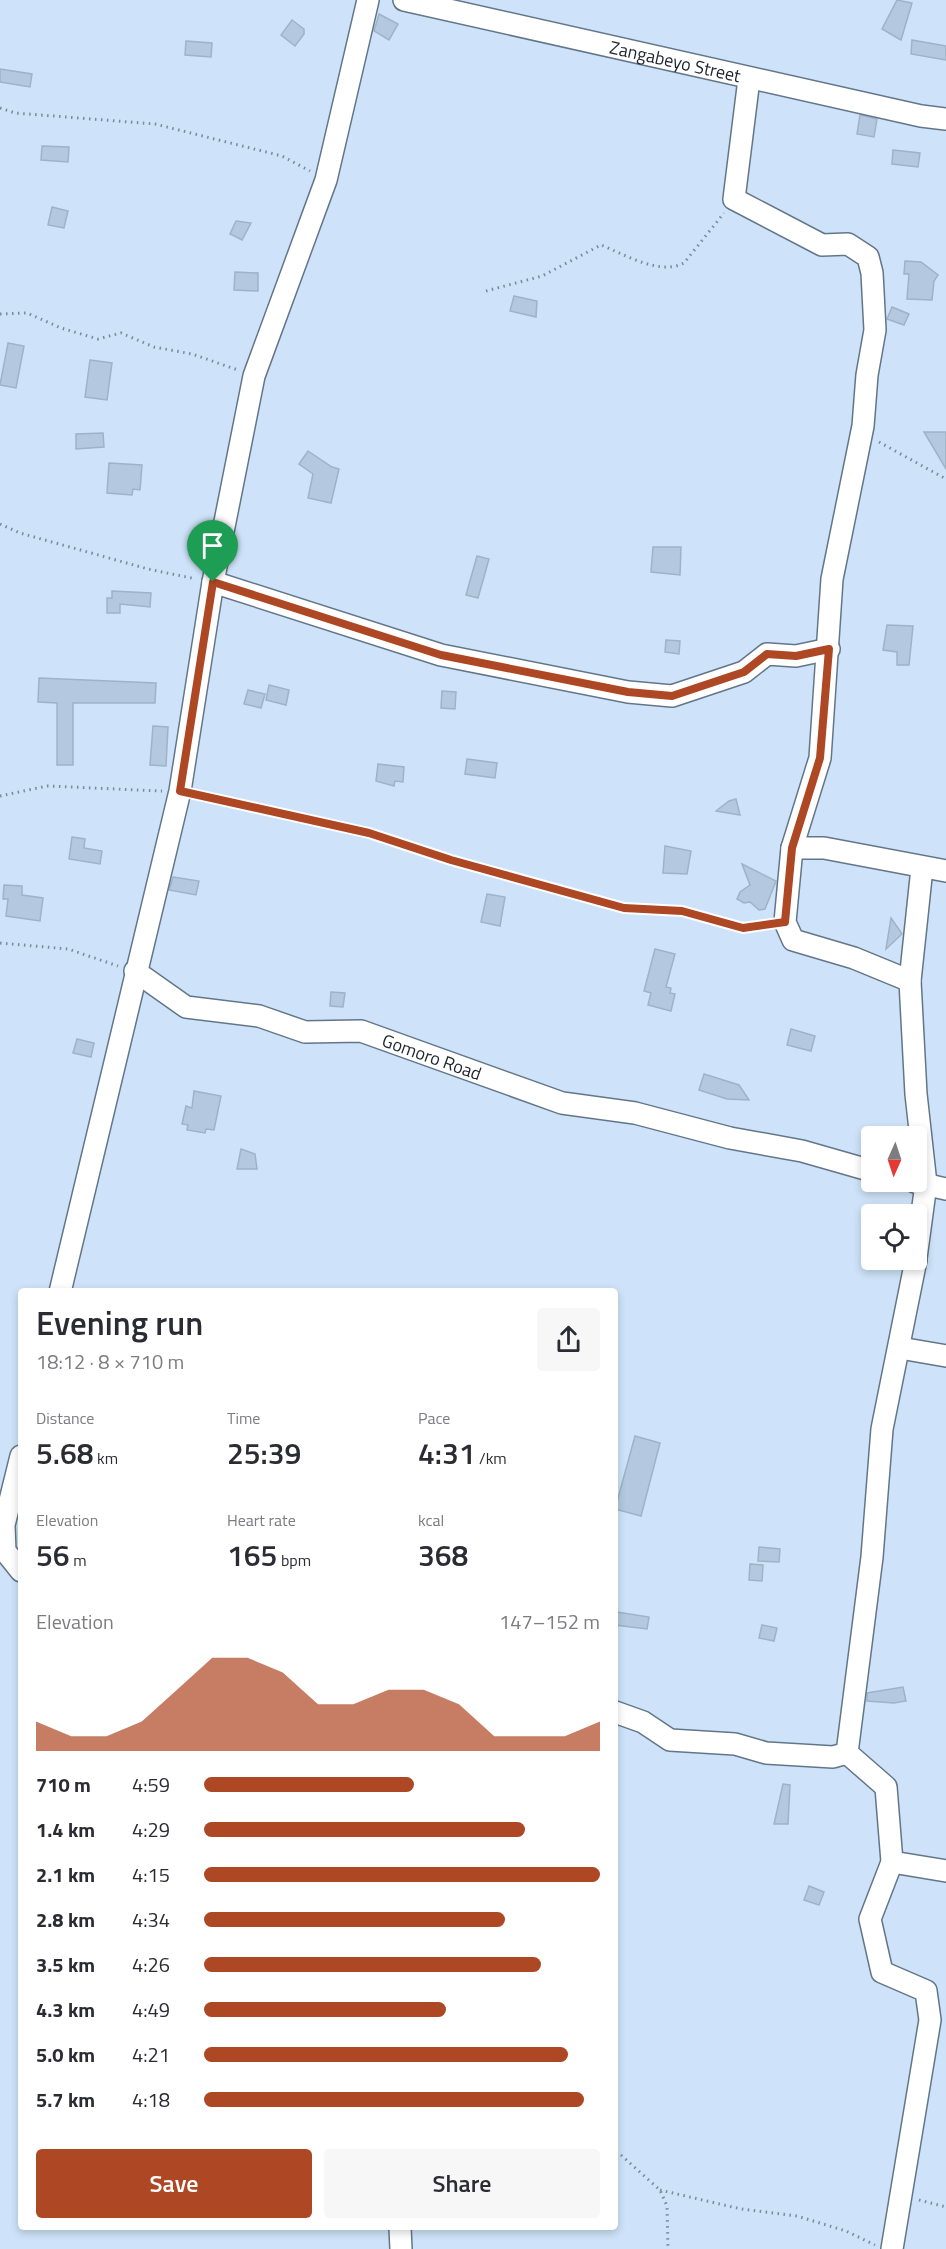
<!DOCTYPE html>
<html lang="en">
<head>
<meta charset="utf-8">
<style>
	body { margin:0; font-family:"Titillium Web",sans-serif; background:#f7f7f7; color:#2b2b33; height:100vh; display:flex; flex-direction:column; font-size:22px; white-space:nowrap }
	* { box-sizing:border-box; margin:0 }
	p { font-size:20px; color:#7c7c81 }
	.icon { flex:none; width:33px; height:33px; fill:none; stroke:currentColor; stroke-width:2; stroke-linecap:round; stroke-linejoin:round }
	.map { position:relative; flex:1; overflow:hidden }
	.panel { position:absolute; left:18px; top:1288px; width:600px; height:942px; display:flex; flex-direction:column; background:#fff; border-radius:6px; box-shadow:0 3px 9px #0003 }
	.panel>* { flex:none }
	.needle { width:39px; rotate:183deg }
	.controls { position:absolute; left:861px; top:1126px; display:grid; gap:12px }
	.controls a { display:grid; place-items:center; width:66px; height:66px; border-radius:6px; background:#fff; box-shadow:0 3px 9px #0003; font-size:30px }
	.pin { position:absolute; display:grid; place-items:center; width:51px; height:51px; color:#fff; margin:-62px -26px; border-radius:50% 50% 50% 0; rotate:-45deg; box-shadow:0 0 6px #0007 }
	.pin .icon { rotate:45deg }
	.round { display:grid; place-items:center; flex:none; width:63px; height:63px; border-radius:6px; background:#f7f7f7 }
	.head { display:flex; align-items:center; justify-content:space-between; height:102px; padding:0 18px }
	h1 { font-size:33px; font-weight:600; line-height:45px }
	.stats { display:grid; grid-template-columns:repeat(3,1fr); gap:9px; height:102px; padding:6px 18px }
	.stats div { display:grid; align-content:center }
	.stats b { font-size:30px; font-weight:600 }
	.stats small { font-size:16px; font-weight:400 }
	.stats p { font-size:16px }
	.chart { height:168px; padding:12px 18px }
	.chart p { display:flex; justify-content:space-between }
	.chart svg { width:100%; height:108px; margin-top:6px; fill:#ae4723; opacity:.7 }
	.button { display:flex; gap:12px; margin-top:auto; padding:12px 18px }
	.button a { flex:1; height:69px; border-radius:6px; background:#ae4723; color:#fff; font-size:24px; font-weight:600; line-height:69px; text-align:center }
	.button a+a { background:#f7f7f7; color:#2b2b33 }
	ul { padding:0 18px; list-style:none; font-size:20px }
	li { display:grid; grid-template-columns:96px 72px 1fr; align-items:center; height:45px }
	li i { height:15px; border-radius:8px; background:#ae4723 }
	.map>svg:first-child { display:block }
	.building { fill:#b4c9df; stroke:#9eb3c7; stroke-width:1.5 }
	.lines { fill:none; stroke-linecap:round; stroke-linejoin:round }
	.minor-casing { stroke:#637689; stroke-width:24 }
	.path { stroke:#7b8a99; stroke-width:3; stroke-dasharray:1.5 4.5; stroke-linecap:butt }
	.minor { stroke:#fff; stroke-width:21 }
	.route-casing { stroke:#fff; stroke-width:12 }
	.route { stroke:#ae4723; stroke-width:8 }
	.labels { text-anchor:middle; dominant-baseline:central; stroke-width:4.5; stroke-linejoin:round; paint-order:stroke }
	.street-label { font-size:18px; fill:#1d252d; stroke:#e2effc }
</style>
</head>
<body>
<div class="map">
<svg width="946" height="2249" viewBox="0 0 946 2249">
	<rect width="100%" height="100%" fill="#cee3f9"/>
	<g class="building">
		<path d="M897,0L912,3L901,40L882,29Z"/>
		<path d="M379,14L398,24L389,40L374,31Z"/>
		<path d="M292,20L304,29V34L295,46L281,35Z"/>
		<path d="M912,40L946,46V60L911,54Z"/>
		<path d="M186,41L212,43L211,57L185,55Z"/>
		<path d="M0,69L32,74L30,87L0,82Z"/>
		<path d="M860,115L877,119L874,137L857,134Z"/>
		<path d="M42,146L69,147L68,162L41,160Z"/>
		<path d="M893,150L920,153L918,167L892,164Z"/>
		<path d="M52,207L68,211L64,228L48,225Z"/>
		<path d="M236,221L251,223L242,240L230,234Z"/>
		<path d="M905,261L921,262L938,275L934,281L932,300L907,299L909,274H904Z"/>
		<path d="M235,272L258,273V291L234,290Z"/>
		<path d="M514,296L537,301L536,317L510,311Z"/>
		<path d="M892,307L909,314L904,325L887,319Z"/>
		<path d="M8,343L24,346L16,388L0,385Z"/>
		<path d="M90,360L112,363L107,400L85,397Z"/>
		<path d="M924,432H946V469Z"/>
		<path d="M103,433L104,447L76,449V434Z"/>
		<path d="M308,451L332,467L339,469L331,503L308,498L313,474L299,464Z"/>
		<path d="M109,463L142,465L140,490L133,489L132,495L107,493Z"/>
		<path d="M653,547H681L680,575L651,572Z"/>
		<path d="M477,556L489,559L478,598L466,595Z"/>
		<path d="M112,591L151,593L150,607L120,604V613H107V598H112Z"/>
		<path d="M887,625L913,626L909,665H897V652L883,650Z"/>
		<path d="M666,640L680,641L679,654L665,652Z"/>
		<path d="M39,678L156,683L155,703H73V765H57V703L38,702Z"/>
		<path d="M269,685L289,690L286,705L266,700Z"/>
		<path d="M248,690L265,694L261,708L244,704Z"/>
		<path d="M442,691L456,692L455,709L441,708Z"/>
		<path d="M153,726L168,727L166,766L150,765Z"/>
		<path d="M467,759L497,763L495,778L465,774Z"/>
		<path d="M378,764L404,767L403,782L395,781L394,786L376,781Z"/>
		<path d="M736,799L740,815L716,811L729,801Z"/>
		<path d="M72,837L85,839L84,848L102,851L100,864L69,859Z"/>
		<path d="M665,846L691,851L687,874L663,873Z"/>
		<path d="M742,864L776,881L765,909L759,910L750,902L744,903L737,899L740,892L750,885Z"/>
		<path d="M173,877L199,881L196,895L169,890Z"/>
		<path d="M4,885L22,886V895L43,898L40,921L6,916L8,899H3Z"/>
		<path d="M487,894L505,897L500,926L481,922Z"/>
		<path d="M891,918L902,934L886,949Z"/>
		<path d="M655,949L675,954L666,987L671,988L670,993L675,994L671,1011L648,1005L651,993L644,991Z"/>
		<path d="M331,992L345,993L343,1007L330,1006Z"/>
		<path d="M791,1029L815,1036L811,1051L787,1045Z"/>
		<path d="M77,1039L94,1043L91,1057L73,1053Z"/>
		<path d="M704,1074L739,1085L749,1100L727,1099L699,1090Z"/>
		<path d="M194,1091L221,1096L214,1130L206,1129L205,1133L187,1130L188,1125L182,1124L186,1106L192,1108Z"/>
		<path d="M241,1149L255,1154L257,1169H237Z"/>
		<path d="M635,1436L660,1443L641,1516L615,1509Z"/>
		<path d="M759,1547L780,1549L779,1562L758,1561Z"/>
		<path d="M750,1564L763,1565L762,1581L749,1580Z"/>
		<path d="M617,1612L649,1617L647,1629L615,1625Z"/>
		<path d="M762,1625L777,1628L774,1641L759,1638Z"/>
		<path d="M903,1687L906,1701L894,1703L867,1701V1693Z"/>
		<path d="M783,1784L790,1785L788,1824H774Z"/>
		<path d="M809,1886L824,1892L819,1905L804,1900Z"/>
	</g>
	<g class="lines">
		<defs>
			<g id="minor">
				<path id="s1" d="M404,0L921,116L946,119"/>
				<path d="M749,79L734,199L822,245L848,244L868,257L872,273L875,330L867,375L863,426L832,579L820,758L792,848L785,922L793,940L854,958L910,981L916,1094L926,1184L916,1258"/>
				<path d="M213,582L441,655L628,692L672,696L744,672L767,654L796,656L829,649"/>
				<path d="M792,848H824L946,871"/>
				<path id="s2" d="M135,971L186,1007L259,1016L305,1032L361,1031L562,1103L635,1113L730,1138L802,1151L872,1171"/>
				<path d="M910,981L922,868"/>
				<path d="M915,1182L946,1189"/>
				<path d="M60,1292L180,791L213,582L254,376L326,180L368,0"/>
				<path d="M900,1348L946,1356"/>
				<path d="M21,1456L4,1525L5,1551L21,1571"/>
				<path d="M615,1712L643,1722L670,1740L735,1744L766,1753L833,1757L847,1753"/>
				<path d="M892,1862L946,1871"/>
				<path d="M400,2228L401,2249"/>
				<path d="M892,2249L930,2020L926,1991L882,1972L870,1919L892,1862L886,1787L847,1753L872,1557L882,1429L916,1260"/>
			</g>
		</defs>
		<use href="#minor" class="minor-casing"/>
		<g class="path">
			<path d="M0,108L15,113L155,124L282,156L310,171"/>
			<path d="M486,291L542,276L601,245C624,254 659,276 684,263L724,213"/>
			<path d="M0,314L27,313L61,328L98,339L121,333L154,347L192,354L238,370"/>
			<path d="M879,442L946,479"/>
			<path d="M0,524L20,533L148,569L196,579"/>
			<path d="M198,795L369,833L451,860L624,908L682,911L743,928L768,924"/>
			<path d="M0,796L47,786L162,791"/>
			<path d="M0,943L68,949L118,966"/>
			<path d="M615,2155H621L660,2190L667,2206L668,2249"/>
			<path d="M660,2190L741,2209L797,2216L846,2231L875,2245"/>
			<path d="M919,2200L946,2207"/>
		</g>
		<use href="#minor" class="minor"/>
	</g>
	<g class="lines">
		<defs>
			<path id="route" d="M213,582L441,655L628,692L672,696L744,672L767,654L796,656L829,649L820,758L792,848L785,922L743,928L682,911L624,908L451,860L369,833L180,791Z"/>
		</defs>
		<use href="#route" class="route-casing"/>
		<use href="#route" class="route"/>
	</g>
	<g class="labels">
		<g class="street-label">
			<text stroke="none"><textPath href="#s1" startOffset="278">Zangabeyo Street</textPath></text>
			<text stroke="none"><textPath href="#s2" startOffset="316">Gomoro Road</textPath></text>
		</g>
	</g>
</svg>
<div class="controls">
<a><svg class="needle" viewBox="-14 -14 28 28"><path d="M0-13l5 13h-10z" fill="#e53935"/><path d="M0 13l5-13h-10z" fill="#7c7c81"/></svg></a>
<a><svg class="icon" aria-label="locate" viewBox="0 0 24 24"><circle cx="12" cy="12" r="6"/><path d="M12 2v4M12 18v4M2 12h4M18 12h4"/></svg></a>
</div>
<div class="pin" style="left:213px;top:582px;background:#1e9e55"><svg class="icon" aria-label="arrive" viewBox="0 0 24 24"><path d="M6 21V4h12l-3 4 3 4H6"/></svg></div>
<section class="panel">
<div class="head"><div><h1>Evening run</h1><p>18:12 · 8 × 710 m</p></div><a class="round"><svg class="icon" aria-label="share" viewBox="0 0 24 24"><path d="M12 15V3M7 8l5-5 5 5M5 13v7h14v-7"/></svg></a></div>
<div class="stats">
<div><p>Distance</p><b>5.68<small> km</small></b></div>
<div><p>Time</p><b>25:39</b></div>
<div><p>Pace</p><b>4:31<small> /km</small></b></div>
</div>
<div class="stats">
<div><p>Elevation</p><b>56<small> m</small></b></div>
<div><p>Heart rate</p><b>165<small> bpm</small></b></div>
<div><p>kcal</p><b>368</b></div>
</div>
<div class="chart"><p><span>Elevation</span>147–152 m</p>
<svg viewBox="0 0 160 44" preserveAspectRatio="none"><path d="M0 44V32L10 38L20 38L30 32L40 19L50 6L60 6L70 12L80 25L90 25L100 19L110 19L120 25L130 38L140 38L150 38L160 32V44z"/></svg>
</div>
<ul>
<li><b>710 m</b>4:59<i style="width:53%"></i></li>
<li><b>1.4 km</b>4:29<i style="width:81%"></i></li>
<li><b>2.1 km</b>4:15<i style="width:100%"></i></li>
<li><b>2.8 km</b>4:34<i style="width:76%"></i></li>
<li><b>3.5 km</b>4:26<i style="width:85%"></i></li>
<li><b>4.3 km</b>4:49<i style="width:61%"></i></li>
<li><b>5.0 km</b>4:21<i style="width:92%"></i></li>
<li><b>5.7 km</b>4:18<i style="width:96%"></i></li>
</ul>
<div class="button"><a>Save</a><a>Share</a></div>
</section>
</div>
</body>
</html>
